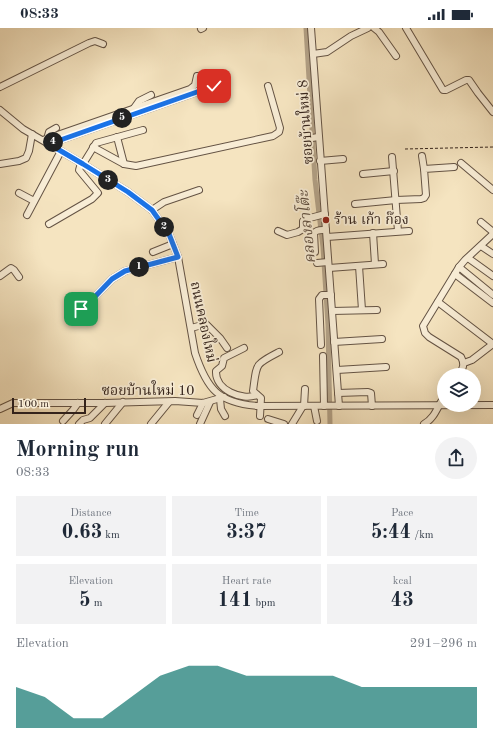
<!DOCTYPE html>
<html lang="en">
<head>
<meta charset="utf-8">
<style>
	body { margin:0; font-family:"Old Standard TT","Noto Serif Thai",serif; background:#f2f2f3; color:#1f2937; height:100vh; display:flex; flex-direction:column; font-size:15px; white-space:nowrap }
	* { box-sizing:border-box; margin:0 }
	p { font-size:13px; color:#747a83 }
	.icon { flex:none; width:22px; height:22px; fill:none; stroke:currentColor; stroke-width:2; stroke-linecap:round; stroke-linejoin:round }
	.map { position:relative; height:396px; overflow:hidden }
	.sheet { display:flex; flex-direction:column; background:#fff; flex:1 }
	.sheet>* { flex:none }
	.fabs { position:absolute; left:437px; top:340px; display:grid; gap:8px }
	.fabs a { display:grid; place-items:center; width:44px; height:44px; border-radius:50%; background:#fff; box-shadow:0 4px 16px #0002; font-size:20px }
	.scale { position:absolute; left:12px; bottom:10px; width:74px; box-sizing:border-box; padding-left:4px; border:2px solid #34231b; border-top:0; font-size:11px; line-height:14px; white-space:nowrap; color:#34231b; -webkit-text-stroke:3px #f8edd6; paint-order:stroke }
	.pin { position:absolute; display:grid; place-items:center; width:34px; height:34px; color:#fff; margin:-17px; border-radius:8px; box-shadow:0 2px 6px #0006 }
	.km { position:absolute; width:20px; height:20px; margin:-10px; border-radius:50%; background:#222; color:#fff; font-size:11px; line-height:20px; text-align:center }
	.round { display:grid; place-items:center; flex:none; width:42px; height:42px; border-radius:21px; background:#f2f2f3 }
	.overview { display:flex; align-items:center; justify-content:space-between; height:68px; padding:0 16px }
	h1 { font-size:22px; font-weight:800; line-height:30px }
	.figures { display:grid; grid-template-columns:repeat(3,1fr); gap:6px; height:68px; padding:4px 16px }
	.figures div { display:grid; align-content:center; border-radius:0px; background:#f2f2f3; text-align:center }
	.figures b { font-size:20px; font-weight:800 }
	.figures small { font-size:11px; font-weight:400 }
	.figures p { font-size:11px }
	.chart { height:112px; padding:8px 16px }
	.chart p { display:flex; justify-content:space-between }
	.chart svg { width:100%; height:72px; margin-top:4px; fill:#0f766e; opacity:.7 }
	.status { display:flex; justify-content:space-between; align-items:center; height:28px; padding:0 20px; background:#fff; direction:ltr }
	.status svg { height:11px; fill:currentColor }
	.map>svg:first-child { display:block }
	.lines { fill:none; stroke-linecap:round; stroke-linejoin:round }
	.canal { stroke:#b3a288; stroke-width:5 }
	.minor-casing { stroke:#645344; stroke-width:8 }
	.path { stroke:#34231b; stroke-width:1; stroke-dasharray:3 2; stroke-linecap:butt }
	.minor { stroke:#f8edd6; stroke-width:6 }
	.route-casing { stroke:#fff; stroke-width:8 }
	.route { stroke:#1a73e8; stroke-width:5 }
	.poi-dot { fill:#8f2418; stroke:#f8edd6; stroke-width:1.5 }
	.labels { text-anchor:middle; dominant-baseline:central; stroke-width:3.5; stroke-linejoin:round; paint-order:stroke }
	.street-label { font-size:14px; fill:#34231b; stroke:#f8edd6 }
	.poi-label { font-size:14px; fill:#34231b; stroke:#f8edd6; text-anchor:start }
	.water-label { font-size:15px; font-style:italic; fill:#604f41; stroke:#f8edd6 }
</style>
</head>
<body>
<div class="status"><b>08:33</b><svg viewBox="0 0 49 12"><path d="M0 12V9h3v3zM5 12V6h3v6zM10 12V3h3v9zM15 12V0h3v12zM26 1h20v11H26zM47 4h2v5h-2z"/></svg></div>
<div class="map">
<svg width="493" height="396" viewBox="0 0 493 396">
	<rect width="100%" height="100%" fill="#f5e4c0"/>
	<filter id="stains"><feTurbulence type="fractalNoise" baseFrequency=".005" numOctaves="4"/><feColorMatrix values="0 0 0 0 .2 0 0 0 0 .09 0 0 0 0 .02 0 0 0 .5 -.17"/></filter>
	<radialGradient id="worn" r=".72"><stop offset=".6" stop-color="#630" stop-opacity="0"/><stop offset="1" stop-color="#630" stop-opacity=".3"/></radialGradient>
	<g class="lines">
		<path class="canal" d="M306,0L315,152L323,219L328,297L330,396"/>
		<defs>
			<g id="minor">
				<path d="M311,0L339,378"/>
				<path d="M374,0L379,4L396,28"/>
				<path d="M406,0L443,62H446L466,52H469L478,65L493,84"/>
				<path d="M201,1L203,0"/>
				<path d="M313,26L327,24L351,8L368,0"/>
				<path d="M0,59L89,15L95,13L103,16"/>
				<path d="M134,80L139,73L151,67"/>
				<path d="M0,82L23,101L83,136L128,164L152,182L169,206L178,229L195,325C207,361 218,375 258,378L493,377"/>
				<path d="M117,109L124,136"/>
				<path d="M47,111L49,104L56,100"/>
				<path d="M306,111L318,109"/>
				<path d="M43,112L190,61L195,57L197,48"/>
				<path d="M49,116L214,58"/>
				<path d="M93,119L124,136L136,138L273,108L279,104L280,100L268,58"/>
				<path d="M422,128L424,141"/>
				<path d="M392,129L398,203"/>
				<path d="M320,133L343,131"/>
				<path d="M461,135L493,162"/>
				<path d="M0,136L19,133L26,130L29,123L32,106"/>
				<path d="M83,136L96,115L143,102"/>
				<path d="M363,146L394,143"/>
				<path d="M19,165L34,173"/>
				<path d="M355,176L396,172L421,171L424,170L426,167L424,141L454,139"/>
				<path d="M152,182L164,174L199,162"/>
				<path d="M27,187L61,123"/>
				<path d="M481,194L493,204"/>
				<path d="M49,196L92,171L98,165L79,142L81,135"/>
				<path d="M278,203L287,207L298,204L303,201V193L306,191L325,186"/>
				<path d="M373,205L375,236"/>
				<path d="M327,209L409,203"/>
				<path d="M481,218L493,226"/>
				<path d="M153,224L173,216"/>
				<path d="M315,224L314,205C317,201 322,202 326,202"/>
				<path d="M468,230L493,248"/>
				<path d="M317,235L328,234"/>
				<path d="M359,238L362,282"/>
				<path d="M459,239L493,267"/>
				<path d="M329,240L383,236"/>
				<path d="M455,246L493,275"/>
				<path d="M0,248L11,240L14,242L19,249"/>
				<path d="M71,272L72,278C76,281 79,282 84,280L112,251L125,243L178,229"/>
				<path d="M438,274L493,316"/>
				<path d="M332,283L377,282"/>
				<path d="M191,300L206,296L220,310L227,320"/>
				<path d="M334,314L382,311"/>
				<path d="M321,317L319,271L322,267H331"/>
				<path d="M244,320L224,330L222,338L216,343C215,362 242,373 257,367"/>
				<path d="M323,328L324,378"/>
				<path d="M464,335L472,332L493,316"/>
				<path d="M337,342L386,339"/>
				<path d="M459,347C463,341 465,336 461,329L429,309L425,305L423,298L459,239L465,232L493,206"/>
				<path d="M338,365L368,364L371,365L372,378"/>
				<path d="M220,371L221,381L225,388"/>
				<path d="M304,378L305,361"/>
				<path d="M314,378L317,393"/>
				<path d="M0,381L13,375H105L175,373L203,375L224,369"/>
				<path d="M197,387L203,375"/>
				<path d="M260,388L261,370L253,363C257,335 254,337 279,324"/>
				<path d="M268,391L284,396"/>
				<path d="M63,393L73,382L78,375"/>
				<path d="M79,396L83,392L90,390L105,375"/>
				<path d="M105,396L123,374"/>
				<path d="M151,396L169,374"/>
				<path d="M200,396L210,374"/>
				<path d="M292,396L303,378"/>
				<path d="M424,396C435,390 437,379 444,369"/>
			</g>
		</defs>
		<use href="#minor" class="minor-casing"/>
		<path class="path" d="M405,121L493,119"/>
		<use href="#minor" class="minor"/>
	</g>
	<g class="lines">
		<defs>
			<path id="route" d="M81,281L84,280L112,251L125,243L178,229L169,206L152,182L128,164L83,136L49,116L214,58"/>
		</defs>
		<use href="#route" class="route-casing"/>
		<use href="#route" class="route"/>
	</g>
	<circle class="poi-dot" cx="326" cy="192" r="4"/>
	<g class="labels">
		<g class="street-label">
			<text transform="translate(306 94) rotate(-94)">ซอยบ้านใหม่ 8</text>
			<text transform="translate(203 294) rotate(78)">ถนนคลองใหม่</text>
			<text x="148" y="363">ซอยบ้านใหม่ 10</text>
		</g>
		<g class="poi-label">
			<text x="334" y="192">ร้าน เก้า ก๊อง</text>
		</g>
		<g class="water-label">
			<text transform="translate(308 199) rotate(-96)">คลองลาโต๊ะ</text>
		</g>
	</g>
	<rect width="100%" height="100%" filter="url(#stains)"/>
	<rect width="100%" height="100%" fill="url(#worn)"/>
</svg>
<div class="fabs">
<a><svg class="icon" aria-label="layers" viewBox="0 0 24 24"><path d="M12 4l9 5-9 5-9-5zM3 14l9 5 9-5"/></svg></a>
</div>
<div class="scale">100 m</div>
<div class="pin" style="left:81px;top:281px;background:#1e9e55"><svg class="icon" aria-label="arrive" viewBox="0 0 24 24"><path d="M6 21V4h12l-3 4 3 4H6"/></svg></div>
<div class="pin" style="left:214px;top:58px;background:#d93025"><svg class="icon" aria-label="check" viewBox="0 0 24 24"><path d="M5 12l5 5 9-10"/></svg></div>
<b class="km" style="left:139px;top:239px">1</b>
<b class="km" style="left:164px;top:199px">2</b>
<b class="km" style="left:108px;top:152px">3</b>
<b class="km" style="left:53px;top:114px">4</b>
<b class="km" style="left:122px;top:90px">5</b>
</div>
<section class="sheet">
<div class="overview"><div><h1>Morning run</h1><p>08:33</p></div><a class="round"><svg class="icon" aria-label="share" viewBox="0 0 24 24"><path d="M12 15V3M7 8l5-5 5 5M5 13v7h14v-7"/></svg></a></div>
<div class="figures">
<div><p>Distance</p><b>0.63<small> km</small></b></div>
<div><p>Time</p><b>3:37</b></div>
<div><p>Pace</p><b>5:44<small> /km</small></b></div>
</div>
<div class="figures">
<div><p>Elevation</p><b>5<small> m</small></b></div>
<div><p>Heart rate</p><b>141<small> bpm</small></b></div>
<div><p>kcal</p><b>43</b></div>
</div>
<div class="chart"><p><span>Elevation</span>291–296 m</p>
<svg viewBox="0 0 160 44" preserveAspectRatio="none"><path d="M0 44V19L10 25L20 38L30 38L40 25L50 12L60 6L70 6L80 12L90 12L100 12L110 12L120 19L130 19L140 19L150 19L160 19V44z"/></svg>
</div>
</section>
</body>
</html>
